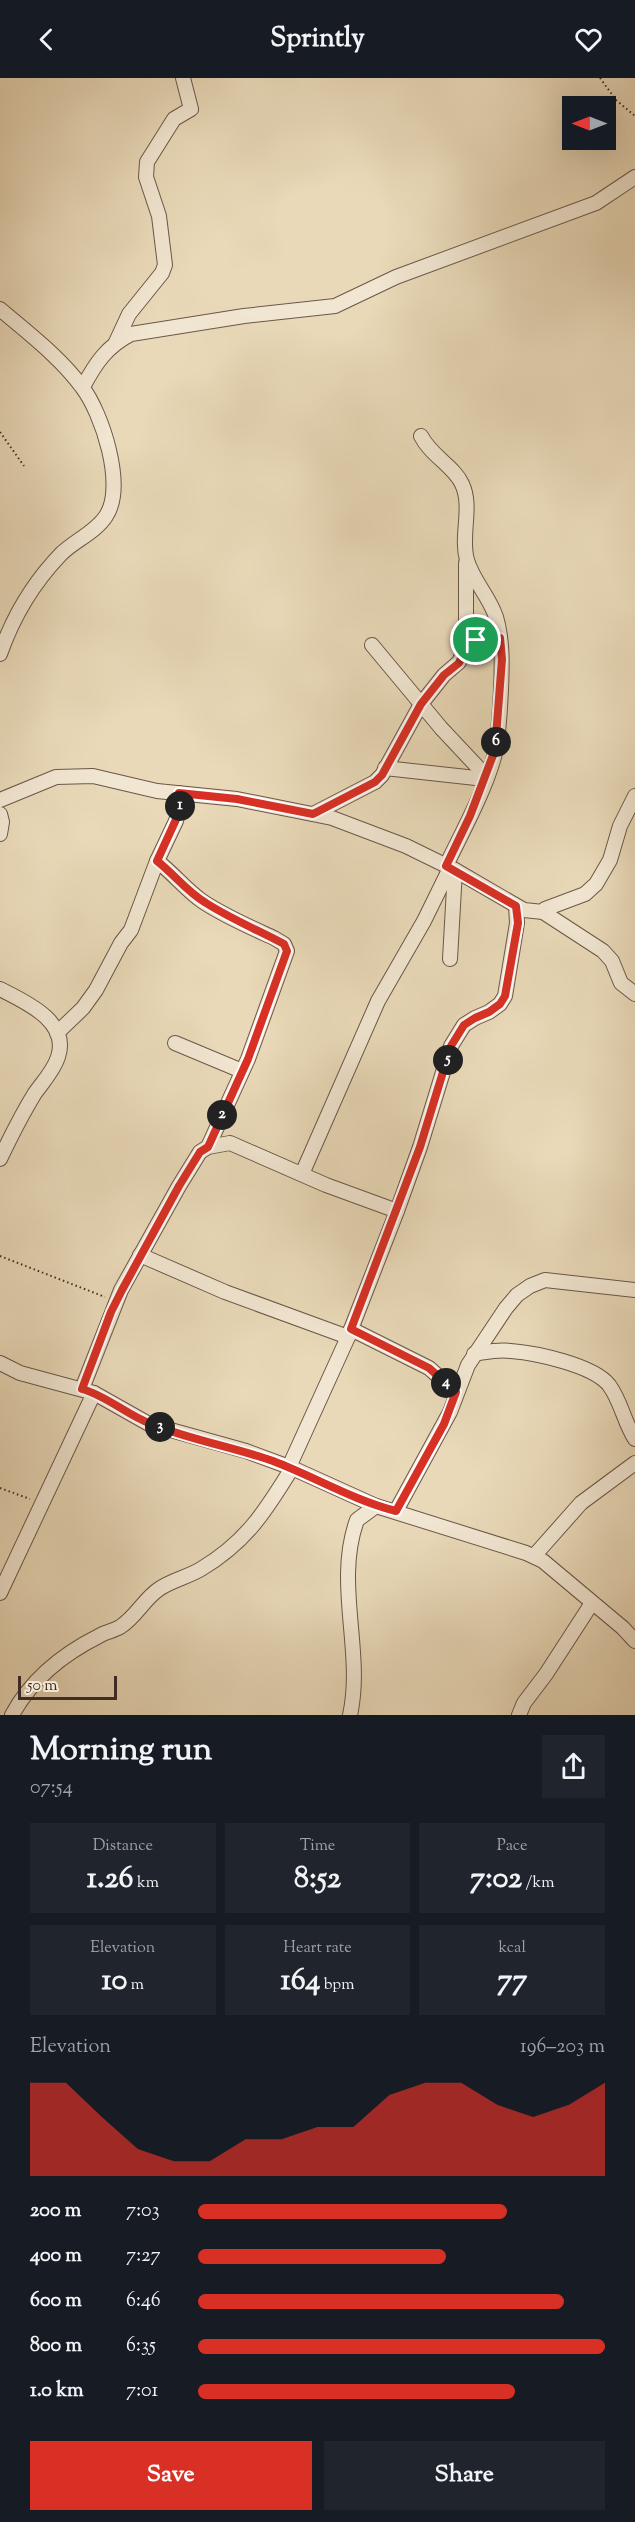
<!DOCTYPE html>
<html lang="en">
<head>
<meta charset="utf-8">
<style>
	body { margin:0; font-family:"Sorts Mill Goudy",serif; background:#20242c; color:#f1f3f6; height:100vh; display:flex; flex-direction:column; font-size:22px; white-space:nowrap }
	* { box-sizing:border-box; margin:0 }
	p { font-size:20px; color:#9ea1a6 }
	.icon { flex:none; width:33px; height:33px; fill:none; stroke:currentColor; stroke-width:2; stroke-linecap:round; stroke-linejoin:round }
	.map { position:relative; height:1637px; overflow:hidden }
	.panel { display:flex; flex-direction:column; background:#171b24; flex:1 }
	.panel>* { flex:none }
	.needle { width:39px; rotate:270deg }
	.tools { position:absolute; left:562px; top:18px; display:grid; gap:12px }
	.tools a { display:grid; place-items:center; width:54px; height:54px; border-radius:0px; background:#171b24; box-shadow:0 6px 24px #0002; font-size:30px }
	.scale { position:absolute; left:18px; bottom:15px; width:99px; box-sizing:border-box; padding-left:6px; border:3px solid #412c24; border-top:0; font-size:16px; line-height:21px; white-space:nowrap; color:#412c24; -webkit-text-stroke:4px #f1e6d1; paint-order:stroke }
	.pin { position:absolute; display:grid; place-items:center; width:51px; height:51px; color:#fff; margin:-26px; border:3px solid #fff; border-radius:50%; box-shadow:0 2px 6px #0007 }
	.km { position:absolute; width:30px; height:30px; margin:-15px; border-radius:50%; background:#222; color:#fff; font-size:16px; line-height:30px; text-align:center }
	.round { display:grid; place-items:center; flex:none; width:63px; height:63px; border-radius:0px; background:#20242c }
	.head { display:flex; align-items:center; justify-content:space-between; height:102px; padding:0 30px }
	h1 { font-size:33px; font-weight:800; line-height:45px }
	.stats { display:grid; grid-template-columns:repeat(3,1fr); gap:9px; height:102px; padding:6px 30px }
	.stats div { display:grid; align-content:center; border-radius:0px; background:#20242c; text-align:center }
	.stats b { font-size:30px; font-weight:800 }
	.stats small { font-size:16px; font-weight:400 }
	.stats p { font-size:16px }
	.chart { height:168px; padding:12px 30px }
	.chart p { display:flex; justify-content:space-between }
	.chart svg { width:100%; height:108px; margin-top:6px; fill:#d93025; opacity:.7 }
	.button { display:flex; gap:12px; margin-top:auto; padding:12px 30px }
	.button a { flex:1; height:69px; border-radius:0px; background:#d93025; color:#fff; font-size:24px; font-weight:800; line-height:69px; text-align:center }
	.button a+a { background:#20242c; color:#f1f3f6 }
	ul { padding:0 30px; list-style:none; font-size:20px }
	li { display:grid; grid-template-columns:96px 72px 1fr; align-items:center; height:45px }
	li i { height:15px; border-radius:8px; background:#d93025 }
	header { display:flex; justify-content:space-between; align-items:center; height:78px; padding:0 30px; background:#171b24; font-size:27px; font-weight:800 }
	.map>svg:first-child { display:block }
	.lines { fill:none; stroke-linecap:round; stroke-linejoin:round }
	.minor-casing { stroke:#6b5749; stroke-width:16 }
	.path { stroke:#412c24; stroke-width:2; stroke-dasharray:1.5 3; stroke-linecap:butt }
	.minor { stroke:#f1e6d1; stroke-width:14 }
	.route-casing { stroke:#fff; stroke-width:12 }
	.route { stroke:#d93025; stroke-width:8 }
</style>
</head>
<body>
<header><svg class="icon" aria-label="back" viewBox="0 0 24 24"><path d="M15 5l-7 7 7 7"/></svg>Sprintly<svg class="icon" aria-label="heart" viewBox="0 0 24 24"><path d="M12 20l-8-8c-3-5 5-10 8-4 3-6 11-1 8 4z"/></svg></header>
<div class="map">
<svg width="635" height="1637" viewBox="0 0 635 1637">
	<rect width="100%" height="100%" fill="#e9d9b8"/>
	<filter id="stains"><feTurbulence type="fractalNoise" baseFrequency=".00333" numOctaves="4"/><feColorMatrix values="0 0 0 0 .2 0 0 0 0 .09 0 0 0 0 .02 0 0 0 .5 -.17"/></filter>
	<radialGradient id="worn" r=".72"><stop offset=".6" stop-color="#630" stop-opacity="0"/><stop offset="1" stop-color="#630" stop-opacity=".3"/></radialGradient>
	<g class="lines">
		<defs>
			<g id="minor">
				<path d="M0,231C28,255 60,279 82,309C102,335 126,408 106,438C96,454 74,463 61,476C34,504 13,539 0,576"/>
				<path d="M116,264L129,236L162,195L165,187L159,138L146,99L147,84L174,41L191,31L183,0"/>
				<path d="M83,309C95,286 107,268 131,256L244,238L335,228L396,199L596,125L635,99"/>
				<path d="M421,358C431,378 454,388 462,406C473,429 460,458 467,482C473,503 489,518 496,539C503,563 502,587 501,612C500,631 499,651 496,671C488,708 462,754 446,788"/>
				<path d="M466,485V567"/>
				<path d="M372,567L441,650L486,698"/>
				<path d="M385,690L485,701"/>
				<path d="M0,722L56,699L93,698L157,713L237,721L332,740L406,768L455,792L524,832L543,834L603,873L612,883L621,905L635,916"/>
				<path d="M0,736L2,744L0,756"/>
				<path d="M313,736L375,704L382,697L421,626L444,597L459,584L468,564L500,560"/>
				<path d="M157,783C173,795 185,811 202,823C224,838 250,849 274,860L284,866L287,873L248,981L208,1069"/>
				<path d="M543,834L545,831L585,816L596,806L610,782L620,748L635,718"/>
				<path d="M450,881L455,792"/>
				<path d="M0,911C25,924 70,943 58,979C54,992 43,1004 35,1015C22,1036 11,1058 0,1081"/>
				<path d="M57,955L83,930L96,912L121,865L131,852L157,783L176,743L180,728L179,715"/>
				<path d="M175,965L242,993"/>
				<path d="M302,1096L378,923L424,843L450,790"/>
				<path d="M140,1177L225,1214L348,1259"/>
				<path d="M351,1251L429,1290L456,1314"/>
				<path d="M474,1276C487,1274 498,1271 511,1273C536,1275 593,1287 609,1307C621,1323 624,1344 635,1361"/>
				<path d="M0,1285L20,1295L94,1315L149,1346L246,1373L292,1390L376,1428L526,1475L543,1483L623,1550L635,1563"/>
				<path d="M82,1311L121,1212L179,1108L200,1074L208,1069L230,1065L326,1107L397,1133"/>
				<path d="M289,1389L348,1259L397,1133L420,1069L451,968L464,947L475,940L489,934L500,926L505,918L517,845L516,828"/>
				<path d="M396,1433L450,1334L468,1287L506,1230L517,1217L530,1208L545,1202L635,1212"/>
				<path d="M534,1478L581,1425L635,1385"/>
				<path d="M0,1515L94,1315"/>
				<path d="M12,1637C31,1602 63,1576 99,1558C105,1554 113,1553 120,1549C136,1539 144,1521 159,1511C172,1502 188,1499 201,1491C246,1464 265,1434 292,1390"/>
				<path d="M350,1637C364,1574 334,1505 357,1442L376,1428"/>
				<path d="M519,1637L524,1625L546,1596L592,1525"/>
			</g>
		</defs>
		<use href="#minor" class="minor-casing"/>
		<g class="path">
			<path d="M600,0L616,22L635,38"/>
			<path d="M0,354L24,388"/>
			<path d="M0,1178L105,1219"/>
			<path d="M0,1410L30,1421"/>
		</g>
		<use href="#minor" class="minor"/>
	</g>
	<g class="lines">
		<defs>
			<path id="route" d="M500,560L502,581L495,672L470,738L446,788L516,828L518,845L505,918L500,926L489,934L475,940L464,947L451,968L420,1069L351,1251L429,1290L456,1314L444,1346L396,1433C353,1422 315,1399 273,1383C233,1369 191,1362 151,1346C127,1337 107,1318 82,1311L111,1234L122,1212L179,1108L200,1074L208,1069L248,981L287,873L284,866C258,852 231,841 206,825C187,814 174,796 157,783L179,735V715L237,721L313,736L375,704L382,697L421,626L444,597L459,585L468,564Z"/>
		</defs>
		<use href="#route" class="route-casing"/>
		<use href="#route" class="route"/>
	</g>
	<rect width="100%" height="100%" filter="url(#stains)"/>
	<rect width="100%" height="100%" fill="url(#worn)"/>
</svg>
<div class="tools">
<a><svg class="needle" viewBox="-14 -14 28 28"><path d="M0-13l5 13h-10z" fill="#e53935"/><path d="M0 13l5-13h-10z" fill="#9ea1a6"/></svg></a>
</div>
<div class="scale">50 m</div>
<div class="pin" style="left:476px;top:562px;background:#1e9e55"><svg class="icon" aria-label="arrive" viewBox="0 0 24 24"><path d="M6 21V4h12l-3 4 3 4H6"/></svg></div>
<b class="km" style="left:180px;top:728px">1</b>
<b class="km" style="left:222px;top:1037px">2</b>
<b class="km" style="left:160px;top:1349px">3</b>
<b class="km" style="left:446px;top:1305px">4</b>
<b class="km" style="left:448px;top:982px">5</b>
<b class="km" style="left:496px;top:664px">6</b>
</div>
<section class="panel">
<div class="head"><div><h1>Morning run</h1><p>07:54</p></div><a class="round"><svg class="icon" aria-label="share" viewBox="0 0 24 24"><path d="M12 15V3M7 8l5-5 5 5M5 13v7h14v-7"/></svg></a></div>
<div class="stats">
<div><p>Distance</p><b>1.26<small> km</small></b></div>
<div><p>Time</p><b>8:52</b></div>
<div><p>Pace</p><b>7:02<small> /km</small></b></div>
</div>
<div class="stats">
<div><p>Elevation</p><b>10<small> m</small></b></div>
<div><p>Heart rate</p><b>164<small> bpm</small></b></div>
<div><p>kcal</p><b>77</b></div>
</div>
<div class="chart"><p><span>Elevation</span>196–203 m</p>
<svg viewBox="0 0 160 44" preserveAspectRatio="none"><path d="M0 44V6L10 6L20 20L30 33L40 38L50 38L60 29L70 29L80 24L90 24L100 11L110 6L120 6L130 15L140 20L150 15L160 6V44z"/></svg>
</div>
<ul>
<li><b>200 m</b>7:03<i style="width:76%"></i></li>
<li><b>400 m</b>7:27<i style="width:61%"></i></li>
<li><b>600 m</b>6:46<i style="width:90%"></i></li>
<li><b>800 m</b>6:35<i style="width:100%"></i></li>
<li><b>1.0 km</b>7:01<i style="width:78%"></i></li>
</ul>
<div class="button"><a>Save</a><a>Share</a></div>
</section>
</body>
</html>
